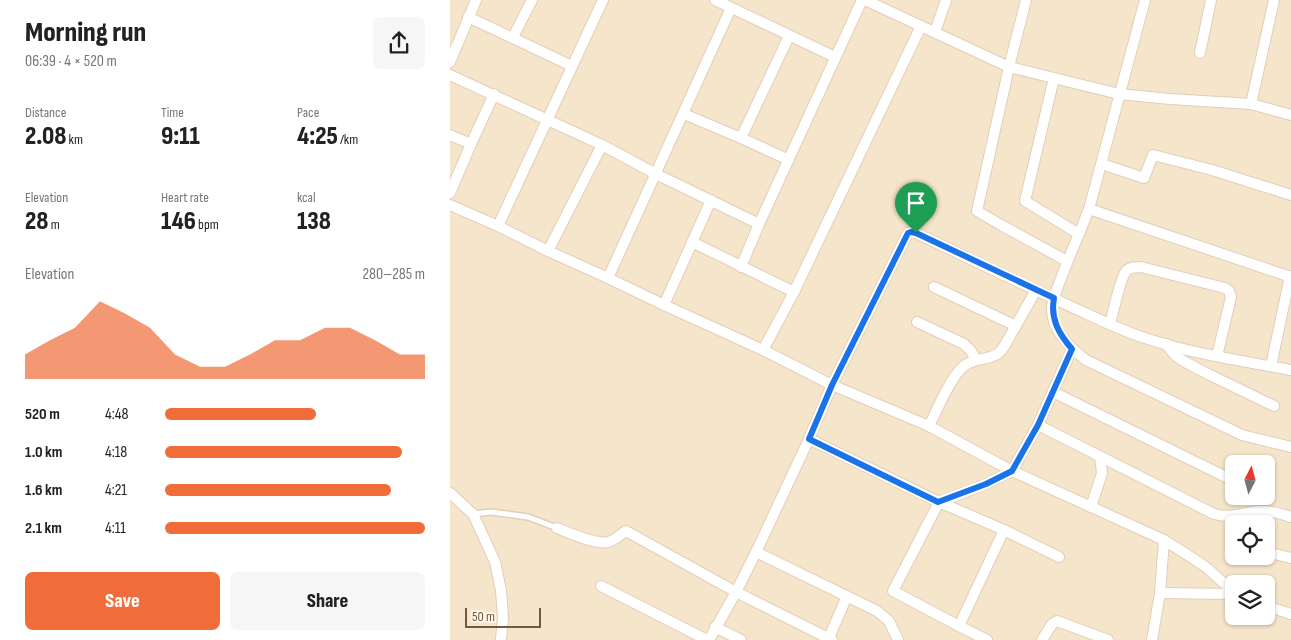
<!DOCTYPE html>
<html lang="en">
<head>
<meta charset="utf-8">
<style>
	body { margin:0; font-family:"Sofia Sans Condensed",sans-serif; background:#f6f6f6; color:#222; height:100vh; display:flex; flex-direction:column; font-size:19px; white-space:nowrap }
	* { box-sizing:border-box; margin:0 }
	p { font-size:16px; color:#767676 }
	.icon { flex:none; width:28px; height:28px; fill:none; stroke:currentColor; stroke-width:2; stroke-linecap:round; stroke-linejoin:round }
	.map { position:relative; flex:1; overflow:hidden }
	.sheet { display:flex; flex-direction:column; background:#fff; width:450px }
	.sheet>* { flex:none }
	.needle { width:32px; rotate:6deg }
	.fabs { position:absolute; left:775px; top:455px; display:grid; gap:10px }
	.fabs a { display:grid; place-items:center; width:50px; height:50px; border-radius:8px; background:#fff; box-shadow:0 1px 4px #0004; font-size:25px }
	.scale { position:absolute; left:15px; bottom:12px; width:76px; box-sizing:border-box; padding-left:5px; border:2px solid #745845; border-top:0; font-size:14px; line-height:18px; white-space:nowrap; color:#745845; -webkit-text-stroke:4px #fff6e5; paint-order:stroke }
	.pin { position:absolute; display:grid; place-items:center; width:42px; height:42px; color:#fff; margin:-51px -21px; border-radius:50% 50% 50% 0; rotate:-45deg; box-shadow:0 0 5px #0007 }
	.pin .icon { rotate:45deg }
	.round { display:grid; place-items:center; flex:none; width:52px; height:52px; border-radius:8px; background:#f6f6f6 }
	.headline { display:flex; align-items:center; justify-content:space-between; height:85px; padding:0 25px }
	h1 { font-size:28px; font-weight:800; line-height:38px }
	.stats { display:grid; grid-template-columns:repeat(3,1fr); gap:8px; height:85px; padding:5px 25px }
	.stats div { display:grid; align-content:center }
	.stats b { font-size:25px; font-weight:800 }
	.stats small { font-size:14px; font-weight:400 }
	.stats p { font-size:14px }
	.chart { height:140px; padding:10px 25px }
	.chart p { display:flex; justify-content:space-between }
	.chart svg { width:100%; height:90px; margin-top:5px; fill:#f06c39; opacity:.7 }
	.primary-button { display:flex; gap:10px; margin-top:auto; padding:10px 25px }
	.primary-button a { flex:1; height:58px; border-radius:8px; background:#f06c39; color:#fff; font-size:20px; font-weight:800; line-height:58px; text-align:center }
	.primary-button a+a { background:#f6f6f6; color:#222 }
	ul { padding:0 25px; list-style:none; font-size:16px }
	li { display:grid; grid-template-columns:80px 60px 1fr; align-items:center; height:38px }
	li i { height:12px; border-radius:6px; background:#f06c39 }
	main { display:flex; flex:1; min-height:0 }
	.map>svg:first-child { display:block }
	.residential { fill:#f5e5cb; fill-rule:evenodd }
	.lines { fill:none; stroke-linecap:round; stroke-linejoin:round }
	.service-casing { stroke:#e2ceb9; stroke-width:8 }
	.minor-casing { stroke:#e2ceb9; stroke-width:12 }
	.service { stroke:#fff; stroke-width:5 }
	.minor { stroke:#fff; stroke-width:10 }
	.route-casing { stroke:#fff; stroke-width:10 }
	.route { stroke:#1a73e8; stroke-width:6 }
</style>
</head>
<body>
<main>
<section class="sheet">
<div class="headline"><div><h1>Morning run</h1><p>06:39 · 4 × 520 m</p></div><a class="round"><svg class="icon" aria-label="share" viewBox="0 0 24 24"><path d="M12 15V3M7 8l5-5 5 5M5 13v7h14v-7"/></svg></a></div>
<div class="stats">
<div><p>Distance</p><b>2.08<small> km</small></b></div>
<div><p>Time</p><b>9:11</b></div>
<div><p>Pace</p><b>4:25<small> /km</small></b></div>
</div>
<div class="stats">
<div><p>Elevation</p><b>28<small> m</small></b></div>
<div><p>Heart rate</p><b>146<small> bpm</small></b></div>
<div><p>kcal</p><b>138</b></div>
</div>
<div class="chart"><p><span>Elevation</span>280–285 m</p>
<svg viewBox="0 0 160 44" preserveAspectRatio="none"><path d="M0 44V32L10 25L20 19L30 6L40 12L50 19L60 32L70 38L80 38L90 32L100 25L110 25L120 19L130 19L140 25L150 32L160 32V44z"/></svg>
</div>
<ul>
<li><b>520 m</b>4:48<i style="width:58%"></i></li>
<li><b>1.0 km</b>4:18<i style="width:91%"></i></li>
<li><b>1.6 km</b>4:21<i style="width:87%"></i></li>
<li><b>2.1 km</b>4:11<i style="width:100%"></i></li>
</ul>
<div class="primary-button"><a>Save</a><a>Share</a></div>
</section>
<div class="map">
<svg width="841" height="640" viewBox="0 0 841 640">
	<rect width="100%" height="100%" fill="#fef3dd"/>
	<path class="residential" d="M0,0H841V640H0ZM784,464H816V496H784ZM784,524H816V556H784ZM784,584H816V616H784Z"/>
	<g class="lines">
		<defs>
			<path id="service" d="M23,514L41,512L78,517L107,528"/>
			<g id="minor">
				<path d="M265,0L385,57"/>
				<path d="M415,0L559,67L669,94L720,99L801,104L841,115"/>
				<path d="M576,0L559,67L527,211L551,225L617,261"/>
				<path d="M695,0L639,209L841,277"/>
				<path d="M18,17L122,66"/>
				<path d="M485,32L496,0"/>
				<path d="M63,37L82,0"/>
				<path d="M750,53L761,0"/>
				<path d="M0,62L26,0"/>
				<path d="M0,75L152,145L206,174L309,224"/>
				<path d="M604,78L575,201L629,234L639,209"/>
				<path d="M801,104L824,0"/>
				<path d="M234,114L291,138L339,160"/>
				<path d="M0,135L21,144"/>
				<path d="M291,138L339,36"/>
				<path d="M652,164L694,178L703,155L762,170L841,195"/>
				<path d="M0,193L21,144L44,94"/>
				<path d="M0,205L48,226L98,251L158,278L214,305L313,350L382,385L479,426L562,471L714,540C728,549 743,558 757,568C766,576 774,584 784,591"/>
				<path d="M48,226L153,0"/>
				<path d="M629,234C622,250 616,265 610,281C607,289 603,298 602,307C601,330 619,347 636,360L792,435L841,447"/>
				<path d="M242,242L344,292"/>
				<path d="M98,251L152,145"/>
				<path d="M291,267L309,224L412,0"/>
				<path d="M158,278L281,8"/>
				<path d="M484,287L566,326"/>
				<path d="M214,305L261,200"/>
				<path d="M467,322L514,344L521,351L526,360"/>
				<path d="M660,324C663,313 670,279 676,271C680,267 686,267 691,267L775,288L779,291L781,297L767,356"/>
				<path d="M716,344L726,356L735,362L758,374L824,406"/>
				<path d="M313,350L344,292L471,26"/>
				<path d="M821,366L840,276"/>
				<path d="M603,392L780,479"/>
				<path d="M588,425L764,514C784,519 792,512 810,511C821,510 831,514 841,517"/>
				<path d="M479,426C487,410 501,376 514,366C524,358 538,360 547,354C551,352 553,348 555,345L586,290"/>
				<path d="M359,439L489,502L554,530L609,557"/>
				<path d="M0,493L23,514L45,562L51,590L53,617L51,640"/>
				<path d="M641,507L652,473L650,456"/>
				<path d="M107,528C119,533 146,545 158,542C164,541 171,534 176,531L286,592L382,640"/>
				<path d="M554,530L509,626L443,591L489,502L536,484L562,471L588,425L622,349"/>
				<path d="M306,552L427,611L439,621L448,640"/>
				<path d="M816,552L841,558"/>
				<path d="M151,586L257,640"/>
				<path d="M710,593L784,594"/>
				<path d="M816,606L841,614"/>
				<path d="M509,626L537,640"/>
				<path d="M265,627L291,640"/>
				<path d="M259,640L286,592L306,552L359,439L382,385L458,233L461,232L466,233C518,258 570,283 622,307C646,318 670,330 695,338C742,354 793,361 841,370"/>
				<path d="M378,640L397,596"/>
				<path d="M592,640L602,624L607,621L658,640"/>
				<path d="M702,640L710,593L714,540"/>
			</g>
		</defs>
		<use href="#service" class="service-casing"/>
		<use href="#minor" class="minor-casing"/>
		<use href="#service" class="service"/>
		<use href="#minor" class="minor"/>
	</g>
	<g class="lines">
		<defs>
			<path id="route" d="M461,232L466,233L604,298C600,319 609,334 622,349L588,425L562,471L536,484L488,502L359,439L382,385L458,233Z"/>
		</defs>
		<use href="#route" class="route-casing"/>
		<use href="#route" class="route"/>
	</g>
</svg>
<div class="fabs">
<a><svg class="needle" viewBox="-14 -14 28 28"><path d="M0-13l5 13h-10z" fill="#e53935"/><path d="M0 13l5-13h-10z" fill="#767676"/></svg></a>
<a><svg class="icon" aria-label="locate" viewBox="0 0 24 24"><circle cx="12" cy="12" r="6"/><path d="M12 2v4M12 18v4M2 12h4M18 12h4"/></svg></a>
<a><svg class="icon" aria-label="layers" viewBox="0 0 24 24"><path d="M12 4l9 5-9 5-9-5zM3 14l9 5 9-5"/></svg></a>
</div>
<div class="scale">50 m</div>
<div class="pin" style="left:466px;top:233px;background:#1e9e55"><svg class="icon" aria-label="arrive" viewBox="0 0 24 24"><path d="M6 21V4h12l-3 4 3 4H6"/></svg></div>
</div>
</main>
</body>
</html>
